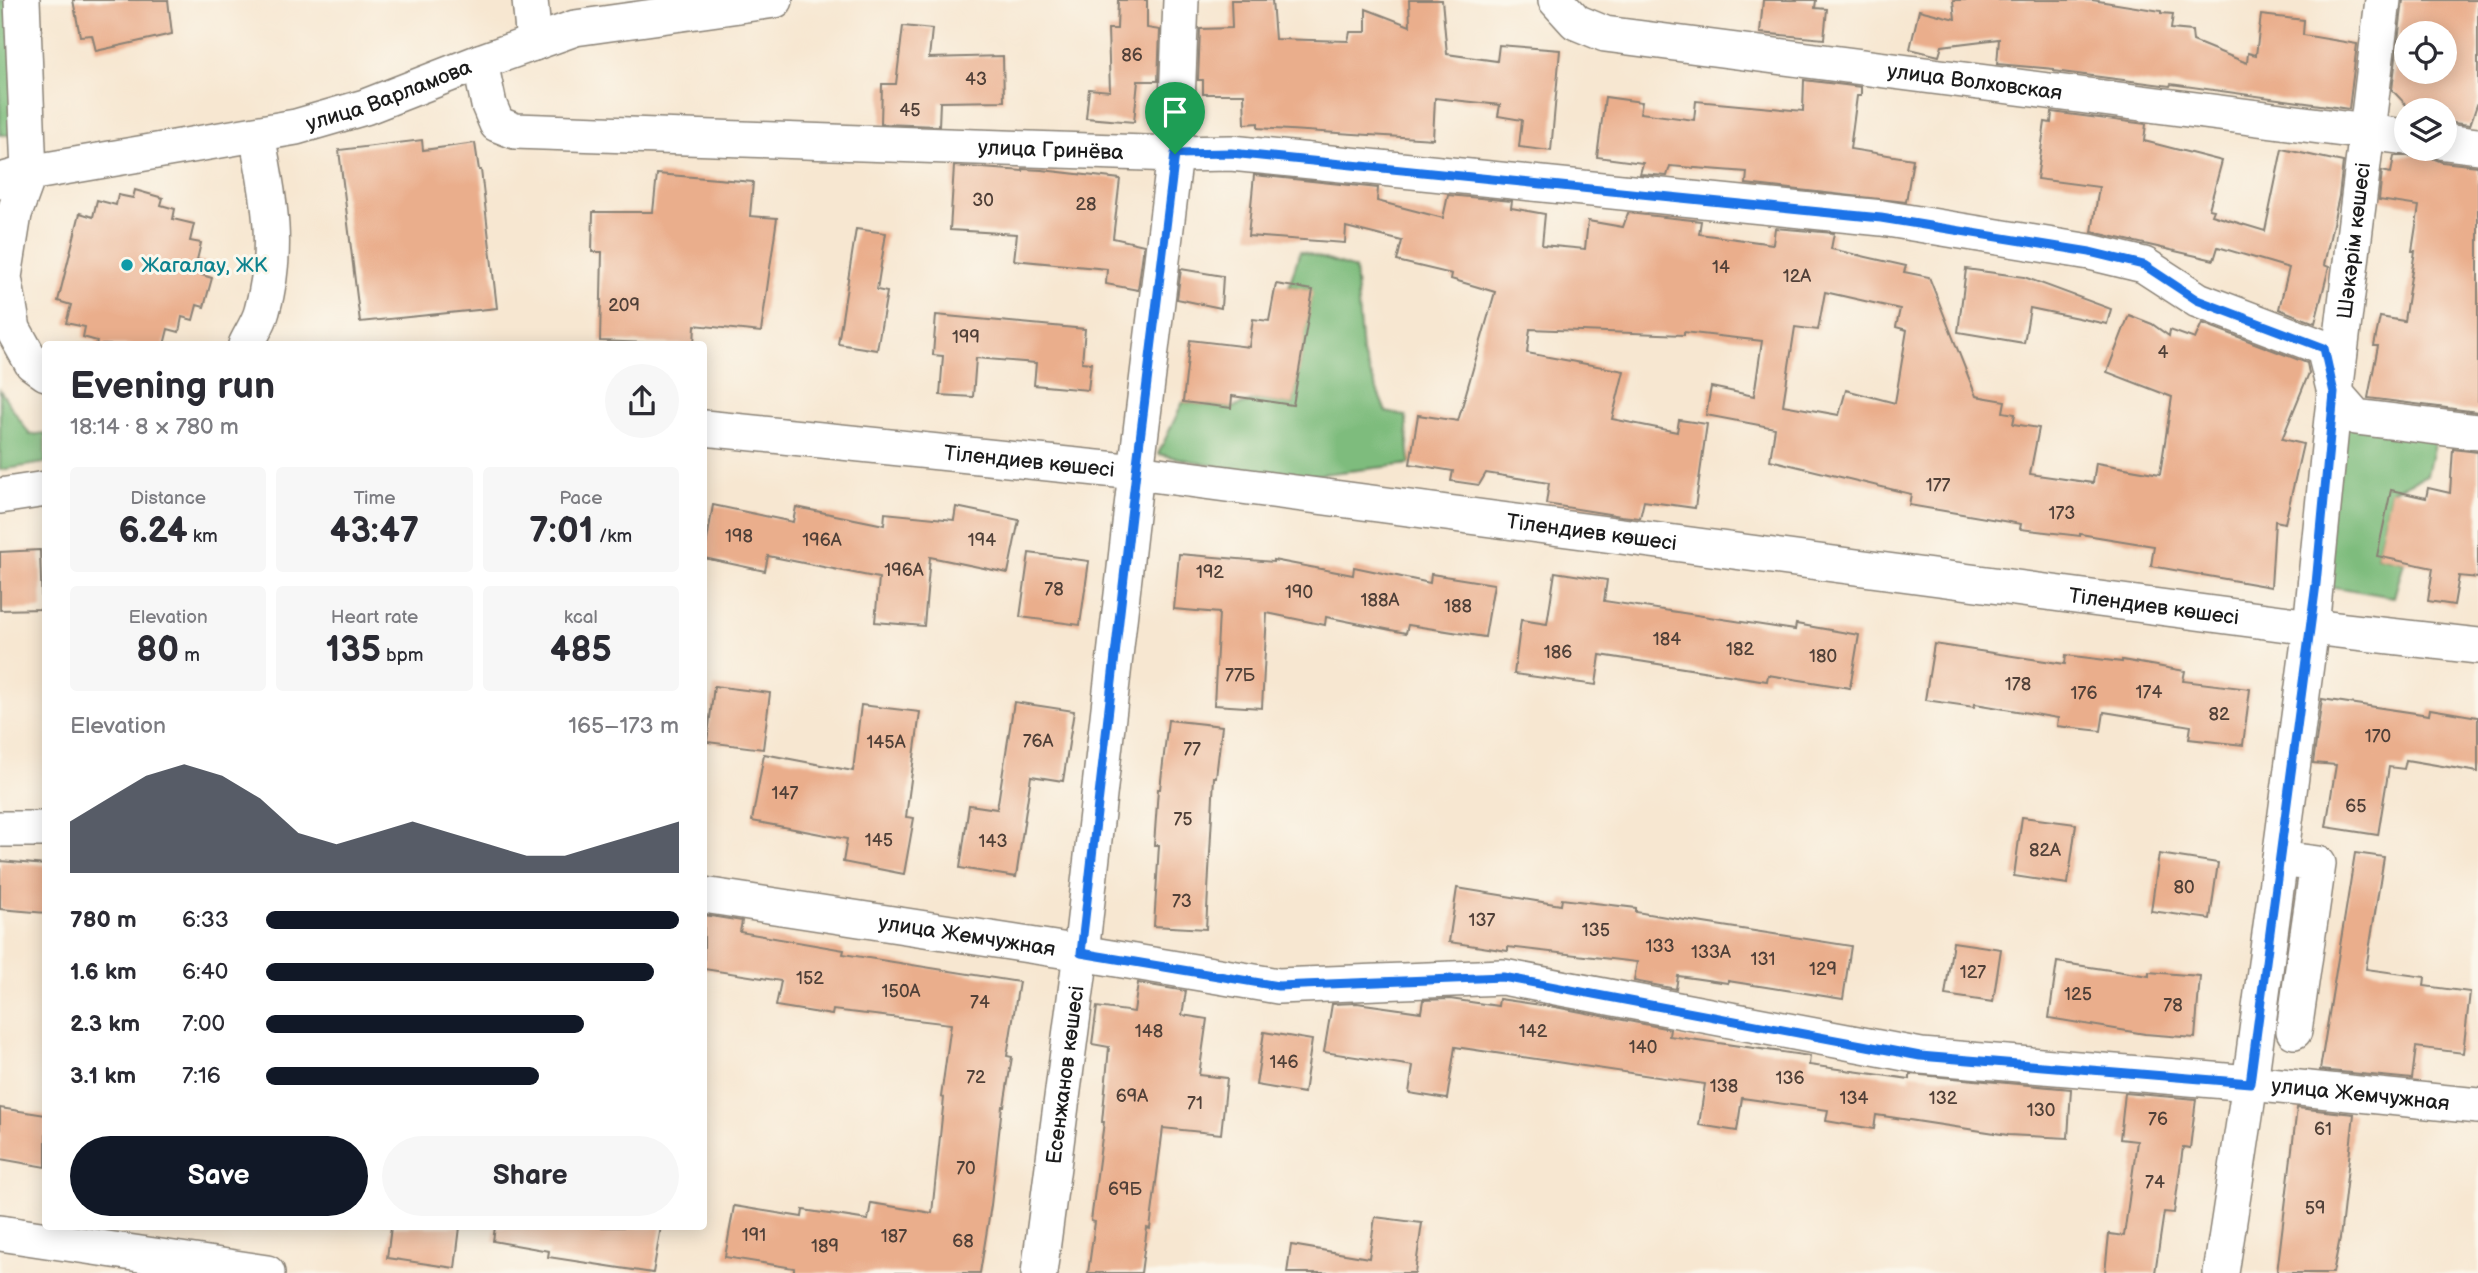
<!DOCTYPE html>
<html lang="en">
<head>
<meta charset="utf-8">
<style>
	body { margin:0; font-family:"Balsamiq Sans",sans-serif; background:#f7f7f7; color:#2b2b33; height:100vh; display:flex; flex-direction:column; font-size:26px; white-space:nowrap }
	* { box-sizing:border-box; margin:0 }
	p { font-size:23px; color:#7c7c81 }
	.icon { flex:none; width:38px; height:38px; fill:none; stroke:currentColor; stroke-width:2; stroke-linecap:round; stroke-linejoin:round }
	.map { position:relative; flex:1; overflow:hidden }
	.sheet { position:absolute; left:42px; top:341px; width:665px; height:889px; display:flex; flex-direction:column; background:#fff; border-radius:7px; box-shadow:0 4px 18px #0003 }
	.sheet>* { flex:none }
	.tools { position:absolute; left:2394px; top:21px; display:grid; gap:14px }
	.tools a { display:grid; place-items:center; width:63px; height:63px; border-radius:50%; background:#fff; box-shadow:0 4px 18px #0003; font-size:35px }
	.pin { position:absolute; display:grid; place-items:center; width:60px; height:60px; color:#fff; margin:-72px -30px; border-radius:50% 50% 50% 0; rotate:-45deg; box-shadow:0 0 7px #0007 }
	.pin .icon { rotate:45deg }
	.round { display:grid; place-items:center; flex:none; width:74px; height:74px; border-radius:37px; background:#f7f7f7 }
	.summary { display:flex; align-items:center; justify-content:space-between; height:119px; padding:0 28px }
	h1 { font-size:38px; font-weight:800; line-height:52px }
	.stats { display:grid; grid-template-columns:repeat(3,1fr); gap:10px; height:119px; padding:7px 28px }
	.stats div { display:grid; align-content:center; border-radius:7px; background:#f7f7f7; text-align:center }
	.stats b { font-size:35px; font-weight:800 }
	.stats small { font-size:19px; font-weight:400 }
	.stats p { font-size:19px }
	.chart { height:196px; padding:14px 28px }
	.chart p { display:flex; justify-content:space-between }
	.chart svg { width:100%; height:126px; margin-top:7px; fill:#111827; opacity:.7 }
	.button { display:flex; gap:14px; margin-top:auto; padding:14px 28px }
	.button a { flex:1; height:80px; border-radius:42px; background:#111827; color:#fff; font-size:28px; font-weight:800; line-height:80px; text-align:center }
	.button a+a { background:#f7f7f7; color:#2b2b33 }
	ul { padding:0 28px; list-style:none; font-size:23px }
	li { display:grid; grid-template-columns:112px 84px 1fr; align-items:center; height:52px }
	li i { height:18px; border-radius:9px; background:#111827 }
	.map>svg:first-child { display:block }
	.forest { fill:#7ebc7d; stroke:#4d6c4c; stroke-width:2 }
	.building { fill:#eaae8c; fill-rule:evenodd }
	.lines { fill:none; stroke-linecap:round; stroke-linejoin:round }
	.minor-casing { stroke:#8a8276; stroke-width:38 }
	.minor { stroke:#fff; stroke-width:35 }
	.route-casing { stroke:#fff; stroke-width:14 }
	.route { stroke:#1a73e8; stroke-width:9 }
	.culture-dot { fill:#0f9aa8; stroke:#fbf7ec; stroke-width:2.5 }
	.labels { text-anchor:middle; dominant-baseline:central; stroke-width:6; stroke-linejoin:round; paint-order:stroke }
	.number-label { font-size:18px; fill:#504038 }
	.street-label { font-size:21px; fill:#1c1c1c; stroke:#fbf7ec }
	.culture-label { font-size:21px; fill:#0d838f; stroke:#fbf7ec; text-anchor:start }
</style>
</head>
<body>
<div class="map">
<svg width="2478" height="1273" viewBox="0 0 2478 1273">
	<rect width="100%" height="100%" fill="#fbf7ec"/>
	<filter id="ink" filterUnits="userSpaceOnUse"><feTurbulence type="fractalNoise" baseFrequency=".0143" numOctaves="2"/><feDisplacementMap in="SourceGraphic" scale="14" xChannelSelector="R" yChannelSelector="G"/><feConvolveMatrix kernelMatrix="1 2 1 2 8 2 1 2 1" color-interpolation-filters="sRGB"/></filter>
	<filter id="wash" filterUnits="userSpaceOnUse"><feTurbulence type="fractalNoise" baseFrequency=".00686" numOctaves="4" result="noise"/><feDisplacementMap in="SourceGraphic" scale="28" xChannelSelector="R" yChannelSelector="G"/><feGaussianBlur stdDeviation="1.57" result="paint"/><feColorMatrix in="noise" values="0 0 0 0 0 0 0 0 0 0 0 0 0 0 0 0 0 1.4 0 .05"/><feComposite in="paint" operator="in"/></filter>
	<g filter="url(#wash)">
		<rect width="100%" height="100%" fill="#f7e7d1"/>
		<g class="forest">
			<path d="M0,0H30L28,135H0Z"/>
			<path d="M1300,251L1355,269L1362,353L1386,412L1406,416L1410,464L1279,479L1158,454L1183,402L1231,408L1256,400L1293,405L1312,290L1289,286Z"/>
			<path d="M0,390L30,435L45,433V463L0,470Z"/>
			<path d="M2332,418L2435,440L2427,475L2391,491L2377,556L2404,562L2394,597L2316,584Z"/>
		</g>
		<g id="blocks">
			<g class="building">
				<path d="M73,0H168L172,34L96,51L92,35L80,36Z"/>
				<path d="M1118,0H1147V28L1160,30L1158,81H1138L1134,122L1086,118L1089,89L1110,91L1108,29H1117Z"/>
				<path d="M1231,0H1272L1275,39L1348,41L1350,32H1366V9L1410,26L1409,0H1442L1447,54L1497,61L1499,45L1560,50L1551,151L1519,147L1522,120L1498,116L1500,105L1435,98L1433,139L1258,128V123L1245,124L1244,94H1203V80H1198L1200,29L1232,28Z"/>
				<path d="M1763,0H1816L1815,8L1827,9L1824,39L1760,33Z"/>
				<path d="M1953,0H2092L2161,11V13L2173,14L2171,29L2192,31L2193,41L2247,63L2248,53L2256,55L2261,15L2304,20L2303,35L2357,44L2349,109L2171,84L2170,86L2054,71V69L1997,64L1999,39L1942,46L1939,56L1910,49L1919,10L1955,19Z"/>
				<path d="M2403,0H2478V102L2470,125L2445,122V110H2411L2392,90ZM2406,33H2445V72H2406Z"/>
				<path d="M903,26L932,29L929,58L1003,56L1004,101L940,102L939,126L881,124L882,84H896Z"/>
				<path d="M1804,80L1861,87V96H1857L1850,149L1913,159L1906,202L1746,184L1747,172L1670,166L1667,176L1640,174L1643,163L1597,157L1605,97L1642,102L1640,113L1694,120L1696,101L1803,111Z"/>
				<path d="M2052,112L2146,124L2144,141L2222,161L2209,209L2214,210L2212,215L2265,231L2282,149L2343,162L2339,196L2324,265L2329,267L2315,323L2279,309L2289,268L2218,247L2214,260L2092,232L2099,187L2037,179L2045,122L2051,123Z"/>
				<path d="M422,140L423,150L475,143L479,170H481L497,308L360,322L339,150Z"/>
				<path d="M2422,149H2426L2432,158L2442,162L2478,166V412L2368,398L2378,346H2374L2380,317L2404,321L2415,251H2412L2419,206L2379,200L2382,171L2391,173L2394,156H2413Z"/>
				<path d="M954,166L1023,171V169L1042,170L1120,179L1113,238L1144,245L1138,290L1106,284L1107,269L1014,260L1017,234L950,230Z"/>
				<path d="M657,174L753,182L750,216L777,218L761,332L695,325L694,345L600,341L602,252H592L593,212H653Z"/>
				<path d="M1254,175L1378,188L1377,201L1443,218L1448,195L1512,201L1511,208L1545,214L1542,245L1585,249L1588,221L1623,227L1628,213L1701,221L1699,234L1773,244L1775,228L1834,233L1831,249L1906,266L1904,272L1929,277L1976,396L2005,401L2003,412L2015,414L2013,424L2039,428L2030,474L2093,483L2096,463L2160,474L2172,397L2107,372L2129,315L2152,324L2169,336L2170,330L2195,339L2202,323L2307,363L2309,373L2282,439L2303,444L2285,523L2275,521L2271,587L2151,566L2154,546L2080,534V536L2020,529L2021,524L1909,505L1911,494L1770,460L1775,428L1706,415L1711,387L1754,396L1762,341L1684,332V335L1530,329L1527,353L1624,371L1612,419L1677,432L1679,420L1707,424L1695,508L1644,501L1640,518L1621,516L1546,504L1549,483L1486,473L1479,485L1451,481L1453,471L1410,464L1418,415L1458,421L1495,292L1451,279L1452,274L1397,261L1402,241L1346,227L1345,243L1248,236ZM1825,292L1900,309L1896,327L1907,330L1895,403L1846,390L1839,415L1783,405L1795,327L1818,330Z"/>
				<path d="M135,190L163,198L161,205L175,209L173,219L194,224L190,241L201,243L197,260L206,262L202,275L212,278L204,307L197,305L193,320L182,317L179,332L168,329L164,345H96L97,341L83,337L85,327L66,323L71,305L58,301L80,213L93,217L97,200L116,205L118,195L133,198Z"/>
				<path d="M856,229L886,233L877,290L887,292L877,350L838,344Z"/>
				<path d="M1181,269L1223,276L1221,308L1177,299Z"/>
				<path d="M1966,269L2024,277L2111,309L2107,324L2030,308L2024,343L1958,332Z"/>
				<path d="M1276,284L1313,290L1293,405L1232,396L1231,408L1183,402L1190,340L1249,347L1253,319L1269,321Z"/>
				<path d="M936,315L1085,329L1082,362L1091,363L1088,390L1034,385L1036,363L976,358L973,397L940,395L943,356L933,355Z"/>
				<path d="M2453,449L2478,452V578L2459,576L2454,605L2428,601L2433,568L2377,556L2391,490L2426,498L2428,488L2450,493Z"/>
				<path d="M713,505L793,522L796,507L884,525L885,513L954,520L956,507L1019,520L1008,573L930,557L924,626L875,622L879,578L768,556L765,571L704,558Z"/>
				<path d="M40,550L42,609L0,610V552Z"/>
				<path d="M1029,553L1089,561L1080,625L1020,617Z"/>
				<path d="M1179,554L1273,562V560L1353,575L1354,567L1430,583L1431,574L1494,584L1485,637L1408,625L1406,633L1326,617L1325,625L1267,613L1262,708L1214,705L1219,613L1174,609Z"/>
				<path d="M1555,572L1607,580L1604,601L1795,630L1796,624L1859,635L1850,688L1768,675L1767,681L1600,655L1596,685L1514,674L1521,620L1547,624Z"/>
				<path d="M1934,644L2065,664L2066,655L2122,662V660L2185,671L2183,681L2250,689L2243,745L2189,739L2191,726L2104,712L2101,731L2057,726L2058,718L1975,704L1974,707L1925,700Z"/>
				<path d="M714,686L770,693L763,749L707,742Z"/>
				<path d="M2322,699L2429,715L2430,709L2478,717V772L2406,760L2404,769L2389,767L2378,835L2326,827L2336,765L2313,763Z"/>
				<path d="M1014,702L1074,711L1063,781L1031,776L1016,877L960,868L969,805L997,809Z"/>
				<path d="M861,705L920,712L906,817L914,818L904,874L843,862L847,839L752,821L764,754L853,771Z"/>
				<path d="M1168,720L1222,726L1216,777H1214L1206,929L1154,926L1159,845H1154L1158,789H1160Z"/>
				<path d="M2022,817L2076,824L2068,884L2014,876Z"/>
				<path d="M2355,853L2384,857L2366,969L2425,977L2424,986L2470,992L2463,1053L2416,1047L2412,1079L2320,1070Z"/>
				<path d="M2159,854L2218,863L2210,919L2151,911Z"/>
				<path d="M0,861L46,865V913L0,909Z"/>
				<path d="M1457,888L1561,905L1562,899L1636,908V912L1678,919L1851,946L1843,999L1728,981V983L1678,976L1676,989L1634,981L1637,962L1508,947V951L1449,942Z"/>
				<path d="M704,915L742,921L740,932L844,950L843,954L1019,982L1007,1056L1012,1057L1004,1106H1002L991,1205L980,1273H794V1268L725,1257L734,1206L802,1217L803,1210L868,1220L871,1203L932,1213L944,1098L941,1097L951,1024L833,1010L832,1015L776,1006L781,981L704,969Z"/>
				<path d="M1953,942L2001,949L1993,1002L1945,995Z"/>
				<path d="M2057,962L2149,976V972L2200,976L2195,1038L2145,1034L2049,1018Z"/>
				<path d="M1138,983L1186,991L1182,1015L1207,1019L1199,1075L1227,1078L1221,1134L1163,1128L1150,1229L1147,1228L1141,1273H1088L1095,1222L1091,1221L1104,1122H1102L1109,1047L1092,1044L1097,1007L1134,1012Z"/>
				<path d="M1450,999L1498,1006L1499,999L1555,1007L1670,1029L1669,1036L1810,1056L1809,1065L1910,1079V1074L2071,1089L2068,1138L2008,1135L1876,1115L1874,1129L1826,1121L1828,1110L1742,1098L1737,1131L1699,1125L1705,1084L1455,1047L1447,1099L1409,1093L1413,1066L1324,1052L1332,1004L1357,1003L1421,1012L1423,1000Z"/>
				<path d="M1264,1032L1312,1040L1304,1093L1256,1085Z"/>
				<path d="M2125,1093L2196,1099L2190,1148L2183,1147L2174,1213L2164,1212L2155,1273H2105L2109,1234L2124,1236L2137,1141L2120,1139Z"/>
				<path d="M0,1108L46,1115V1167L0,1159Z"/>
				<path d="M2297,1108L2354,1114L2340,1238L2333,1273H2277Z"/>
				<path d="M1375,1217L1422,1223L1415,1273H1287L1291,1245L1369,1258Z"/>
				<path d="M391,1227H460L455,1268L387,1258Z"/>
				<path d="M495,1227H661L653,1273L548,1257L549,1251L493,1241Z"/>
			</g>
		</g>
	</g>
	<g filter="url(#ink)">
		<use href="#blocks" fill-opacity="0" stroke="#8a8276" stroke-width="2"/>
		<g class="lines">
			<defs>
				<g id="minor">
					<path d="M22,0L29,173L14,214L4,277L13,329L32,363L46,373"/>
					<path d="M530,0L534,43"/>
					<path id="s1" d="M1556,0L1576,22L1605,34L2406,137"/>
					<path id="s2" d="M480,62L489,105L497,124L515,131L1175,154L1231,153L1882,218L2090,252L2144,265L2198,300L2324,348L2335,393L2356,417L2478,432"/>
					<path d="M2445,142L2478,146"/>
					<path id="s3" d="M0,181L29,173L296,127L365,107L480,62L575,28L775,0"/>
					<path d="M246,345C251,334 259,323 262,311C280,248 269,197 257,135"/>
					<path id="s4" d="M704,428L1136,472L2311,627L2478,646"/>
					<path d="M0,496L46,489"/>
					<path d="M0,829H46"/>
					<path d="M2280,859L2318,864L2294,1031"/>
					<path id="s5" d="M704,895L1081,953L1278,986L1503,977L1921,1056L2250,1083L2478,1106"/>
					<path d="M0,1233L267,1273"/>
					<path id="s6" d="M1039,1273L1081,953L1136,472L1175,154L1181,0"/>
					<path id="s7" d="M2221,1273L2250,1083L2311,627L2332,418L2383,0"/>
				</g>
			</defs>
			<use href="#minor" class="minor-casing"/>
			<use href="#minor" class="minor"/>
		</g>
	</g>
	<g class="lines" filter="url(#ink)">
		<defs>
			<path id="route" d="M1231,153L1881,218L2090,252L2144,265L2197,300L2324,348L2334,393L2316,584L2250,1083L1920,1056L1503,977L1278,986L1081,953L1136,472L1175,154Z"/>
		</defs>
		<use href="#route" class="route-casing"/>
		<use href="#route" class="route"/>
	</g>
	<circle class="culture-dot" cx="127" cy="265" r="7"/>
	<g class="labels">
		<g class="number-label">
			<text x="1132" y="55">86</text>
			<text x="976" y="79">43</text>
			<text x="910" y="110">45</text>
			<text x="983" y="200">30</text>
			<text x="1086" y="204">28</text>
			<text x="1721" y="267">14</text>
			<text x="1797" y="276">12А</text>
			<text x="624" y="305">209</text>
			<text x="966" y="337">199</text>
			<text x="2163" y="352">4</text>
			<text x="1938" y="485">177</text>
			<text x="2062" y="513">173</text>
			<text x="739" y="536">198</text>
			<text x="822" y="540">196А</text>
			<text x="982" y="540">194</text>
			<text x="904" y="570">196А</text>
			<text x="1210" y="572">192</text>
			<text x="1054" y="589">78</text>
			<text x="1299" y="592">190</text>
			<text x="1380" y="600">188А</text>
			<text x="1458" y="606">188</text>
			<text x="1667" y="639">184</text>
			<text x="1740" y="649">182</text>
			<text x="1558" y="652">186</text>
			<text x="1823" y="656">180</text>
			<text x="1240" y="675">77Б</text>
			<text x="2018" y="684">178</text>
			<text x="2149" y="692">174</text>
			<text x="2084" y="693">176</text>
			<text x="2219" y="714">82</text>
			<text x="2378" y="736">170</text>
			<text x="1038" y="741">76А</text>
			<text x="886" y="742">145А</text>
			<text x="1192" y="749">77</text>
			<text x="785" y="793">147</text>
			<text x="2356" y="806">65</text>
			<text x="1183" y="819">75</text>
			<text x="879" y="840">145</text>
			<text x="993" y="841">143</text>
			<text x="2045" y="850">82А</text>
			<text x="2184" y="887">80</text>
			<text x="1182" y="901">73</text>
			<text x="1482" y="920">137</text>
			<text x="1596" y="930">135</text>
			<text x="1660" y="946">133</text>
			<text x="1711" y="952">133А</text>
			<text x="1763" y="959">131</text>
			<text x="1823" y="969">129</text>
			<text x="1973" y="972">127</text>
			<text x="810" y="978">152</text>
			<text x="901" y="991">150А</text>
			<text x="2078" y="994">125</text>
			<text x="980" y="1002">74</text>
			<text x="2173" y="1005">78</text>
			<text x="1149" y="1031">148</text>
			<text x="1533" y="1031">142</text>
			<text x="1643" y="1047">140</text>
			<text x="1284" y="1062">146</text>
			<text x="976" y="1077">72</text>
			<text x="1790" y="1078">136</text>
			<text x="1724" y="1086">138</text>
			<text x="1132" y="1096">69А</text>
			<text x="1854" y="1098">134</text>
			<text x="1943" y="1098">132</text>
			<text x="1195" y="1103">71</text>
			<text x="2041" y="1110">130</text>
			<text x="2158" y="1119">76</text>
			<text x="2323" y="1129">61</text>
			<text x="966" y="1168">70</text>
			<text x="2155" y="1182">74</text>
			<text x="1125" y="1189">69Б</text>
			<text x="2315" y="1208">59</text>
			<text x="754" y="1235">191</text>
			<text x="894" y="1236">187</text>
			<text x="963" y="1241">68</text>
			<text x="825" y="1246">189</text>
		</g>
		<g class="street-label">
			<text stroke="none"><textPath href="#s1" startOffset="434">улица Волховская</textPath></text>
			<text stroke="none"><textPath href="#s3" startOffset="399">улица Варламова</textPath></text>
			<text stroke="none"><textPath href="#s2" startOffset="620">улица Гринёва</textPath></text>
			<text stroke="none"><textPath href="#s7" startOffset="1041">Шәкәрім көшесі</textPath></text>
			<text stroke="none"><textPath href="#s4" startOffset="327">Тілендиев көшесі</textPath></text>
			<text stroke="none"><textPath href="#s4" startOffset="894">Тілендиев көшесі</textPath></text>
			<text stroke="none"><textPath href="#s4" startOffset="1461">Тілендиев көшесі</textPath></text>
			<text stroke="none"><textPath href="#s5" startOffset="266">улица Жемчужная</textPath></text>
			<text stroke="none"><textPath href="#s6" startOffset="200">Есенжанов көшесі</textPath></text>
			<text stroke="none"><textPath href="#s5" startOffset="1673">улица Жемчужная</textPath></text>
		</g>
		<g class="culture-label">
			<text x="141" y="265">Жагалау, ЖК</text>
		</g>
	</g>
</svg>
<div class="tools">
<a><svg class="icon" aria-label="locate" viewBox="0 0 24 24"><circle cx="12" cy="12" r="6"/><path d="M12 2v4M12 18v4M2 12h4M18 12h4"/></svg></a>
<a><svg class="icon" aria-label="layers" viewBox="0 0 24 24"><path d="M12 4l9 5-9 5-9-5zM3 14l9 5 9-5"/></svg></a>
</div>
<div class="pin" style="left:1175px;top:154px;background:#1e9e55"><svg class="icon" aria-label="arrive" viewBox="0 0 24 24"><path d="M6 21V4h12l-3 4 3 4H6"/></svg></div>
<section class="sheet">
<div class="summary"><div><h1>Evening run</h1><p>18:14 · 8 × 780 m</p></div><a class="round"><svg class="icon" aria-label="share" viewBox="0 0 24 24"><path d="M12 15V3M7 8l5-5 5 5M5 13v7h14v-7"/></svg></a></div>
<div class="stats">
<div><p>Distance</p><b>6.24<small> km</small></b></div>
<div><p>Time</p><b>43:47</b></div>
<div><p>Pace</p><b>7:01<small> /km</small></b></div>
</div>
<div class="stats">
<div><p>Elevation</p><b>80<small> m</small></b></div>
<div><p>Heart rate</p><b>135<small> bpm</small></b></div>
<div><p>kcal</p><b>485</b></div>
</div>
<div class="chart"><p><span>Elevation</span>165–173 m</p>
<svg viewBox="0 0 160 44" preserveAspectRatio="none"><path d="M0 44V26L10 18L20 10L30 6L40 10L50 18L60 30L70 34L80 30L90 26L100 30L110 34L120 38L130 38L140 34L150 30L160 26V44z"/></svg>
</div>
<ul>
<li><b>780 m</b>6:33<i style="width:100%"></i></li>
<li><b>1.6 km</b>6:40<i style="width:94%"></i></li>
<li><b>2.3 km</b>7:00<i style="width:77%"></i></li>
<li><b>3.1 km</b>7:16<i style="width:66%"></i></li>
</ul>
<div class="button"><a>Save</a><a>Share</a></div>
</section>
</div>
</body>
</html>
